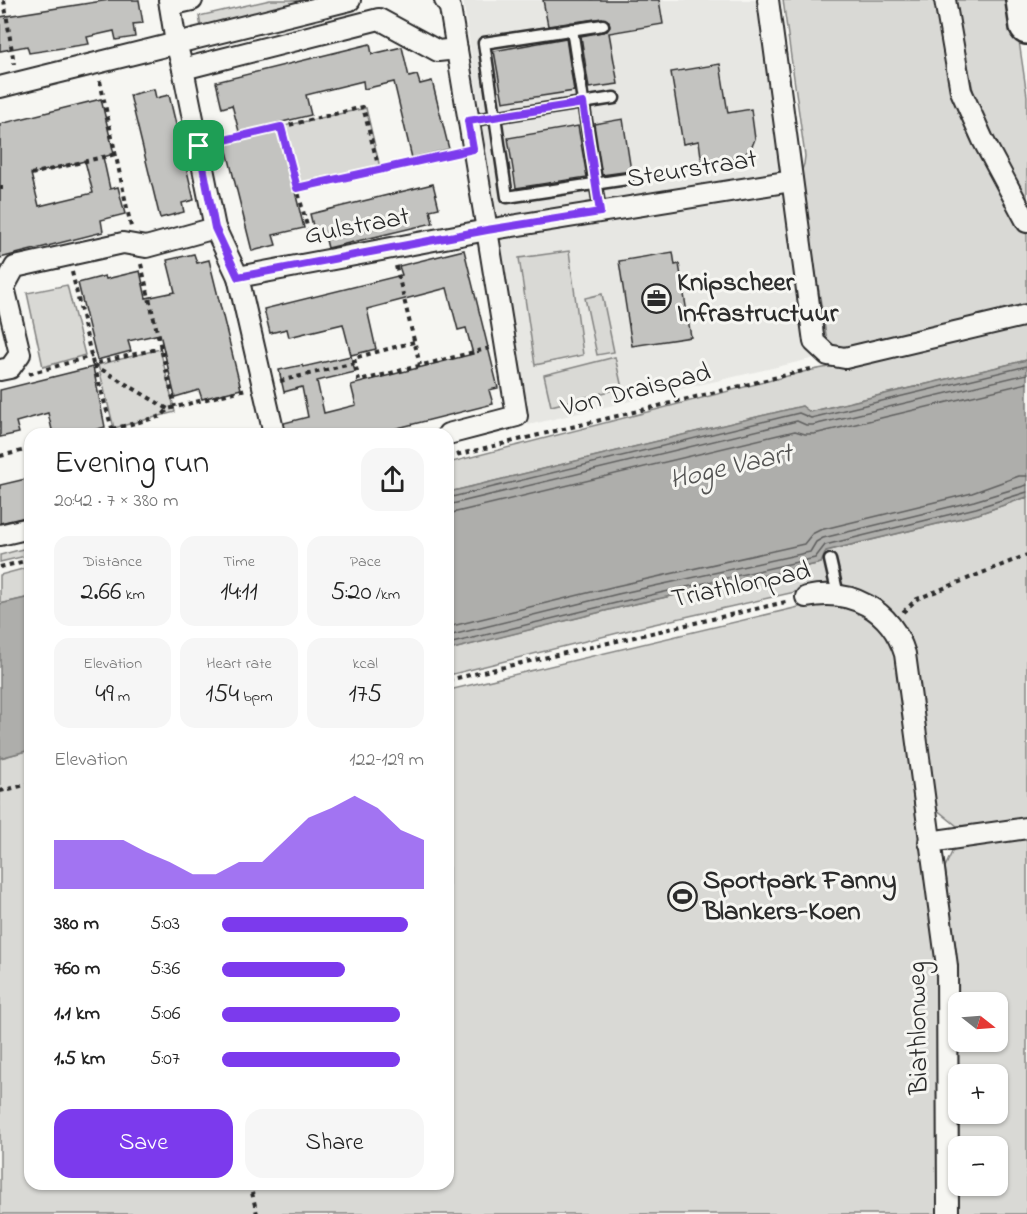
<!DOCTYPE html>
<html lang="en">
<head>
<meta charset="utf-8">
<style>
	body { margin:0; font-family:"Indie Flower",sans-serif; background:#f6f6f6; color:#222; height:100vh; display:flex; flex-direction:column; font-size:22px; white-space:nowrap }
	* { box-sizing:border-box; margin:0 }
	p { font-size:20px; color:#767676 }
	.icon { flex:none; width:33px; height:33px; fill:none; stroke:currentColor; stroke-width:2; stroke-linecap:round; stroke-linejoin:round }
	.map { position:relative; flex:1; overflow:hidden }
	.panel { position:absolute; left:24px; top:428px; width:430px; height:762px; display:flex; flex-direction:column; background:#fff; border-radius:18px; box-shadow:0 2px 4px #0004 }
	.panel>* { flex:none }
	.needle { width:39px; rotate:107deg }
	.controls { position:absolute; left:948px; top:992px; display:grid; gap:12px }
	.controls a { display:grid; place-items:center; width:60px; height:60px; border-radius:12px; background:#fff; box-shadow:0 2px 4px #0004; font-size:30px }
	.pin { position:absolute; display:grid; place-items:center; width:51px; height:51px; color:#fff; margin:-26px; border-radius:12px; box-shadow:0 3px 9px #0006 }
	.round { display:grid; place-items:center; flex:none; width:63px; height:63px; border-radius:18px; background:#f6f6f6 }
	.headline { display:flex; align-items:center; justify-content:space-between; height:102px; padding:0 30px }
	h1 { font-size:33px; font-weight:600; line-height:45px }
	.metrics { display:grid; grid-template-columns:repeat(3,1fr); gap:9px; height:102px; padding:6px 30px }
	.metrics div { display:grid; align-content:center; border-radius:15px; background:#f6f6f6; text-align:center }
	.metrics b { font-size:26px; font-weight:600 }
	.metrics small { font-size:16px; font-weight:400 }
	.metrics p { font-size:16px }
	.chart { height:168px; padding:12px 30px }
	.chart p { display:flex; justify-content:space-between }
	.chart svg { width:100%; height:108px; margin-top:6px; fill:#7c3aed; opacity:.7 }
	.action { display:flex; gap:12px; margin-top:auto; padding:12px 30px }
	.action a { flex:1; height:69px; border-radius:18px; background:#7c3aed; color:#fff; font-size:24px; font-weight:600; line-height:69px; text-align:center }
	.action a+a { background:#f6f6f6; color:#222 }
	ul { padding:0 30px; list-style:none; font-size:20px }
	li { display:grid; grid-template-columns:96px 72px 1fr; align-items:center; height:45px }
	li i { height:15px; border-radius:8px; background:#7c3aed }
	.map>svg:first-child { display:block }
	.built { fill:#e7e7e3 }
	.green { fill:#d9d9d5; stroke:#828280; stroke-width:1.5; fill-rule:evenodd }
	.water { fill:#aeaeab; stroke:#7a7a78; stroke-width:1.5 }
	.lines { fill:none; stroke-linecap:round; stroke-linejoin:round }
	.shore { stroke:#5f5f5e; stroke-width:1.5 }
	.building { fill:#c3c3c0; stroke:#2b2b2b; stroke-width:1.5; fill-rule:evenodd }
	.service-casing { stroke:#2b2b2b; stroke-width:15 }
	.minor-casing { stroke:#2b2b2b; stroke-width:24 }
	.trunk-casing { stroke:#2b2b2b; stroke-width:38 }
	.path { stroke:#2b2b2b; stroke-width:4; stroke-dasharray:4.5 4.5; stroke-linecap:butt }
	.service { stroke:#f6f6f2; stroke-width:10 }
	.minor { stroke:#f6f6f2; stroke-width:20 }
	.trunk { stroke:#f6f6f2; stroke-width:33 }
	.route-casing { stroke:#fff; stroke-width:12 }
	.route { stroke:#7c3aed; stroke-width:8 }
	.labels { text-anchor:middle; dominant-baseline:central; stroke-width:6; stroke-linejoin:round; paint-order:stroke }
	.street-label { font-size:27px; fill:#2b2b2b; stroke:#f6f6f2 }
	.poi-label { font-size:27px; font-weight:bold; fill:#2b2b2b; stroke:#f6f6f2; text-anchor:start }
	.water-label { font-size:28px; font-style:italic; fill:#525251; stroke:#f6f6f2 }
</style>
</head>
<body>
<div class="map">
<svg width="1027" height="1214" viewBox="0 0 1027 1214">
	<rect width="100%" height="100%" fill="#f6f6f2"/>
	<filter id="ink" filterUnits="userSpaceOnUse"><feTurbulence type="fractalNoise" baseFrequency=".0167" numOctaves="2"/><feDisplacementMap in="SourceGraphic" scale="12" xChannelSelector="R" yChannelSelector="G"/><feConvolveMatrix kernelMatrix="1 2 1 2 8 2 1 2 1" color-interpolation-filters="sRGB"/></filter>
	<g filter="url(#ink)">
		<path class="built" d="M463,0H780L828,355L528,425Z"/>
		<g class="green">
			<path d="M270,0H313L201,27L199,16Z"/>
			<path d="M783,0H939L981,150L1027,235V308L846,351L830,347L827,340L803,196L800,175L804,164L805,156Z"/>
			<path d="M955,0H1013L1027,96V202L976,106Z"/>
			<path d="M366,108L381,172L299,191L284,126Z"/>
			<path d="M569,251L583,355L535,365L519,258Z"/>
			<path d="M67,285L85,355L43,367L27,293Z"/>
			<path d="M602,294L614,352L597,355L585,298Z"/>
			<path d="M1027,320V360L809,412L802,406L449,492L448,463L807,371L845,364Z"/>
			<path d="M160,349L175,412L114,428L98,365Z"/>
			<path d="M615,357L622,388L551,406L544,375Z"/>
			<path d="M1027,497V820L957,826L935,808L896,619L808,589L650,625L449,675L448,650L621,607L821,563L826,551L978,514Z"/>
			<path d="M30,547V555L0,562V555Z"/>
			<path d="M30,567V597L0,604V575Z"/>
			<path d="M824,601C865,610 870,611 894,646L940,964L941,1214H0V758L30,750V1184H448L449,690Z"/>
			<path d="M1027,836V1214H959V1185H998V1146H959V1113H998V1074H959L956,953L945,867L953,850L969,843ZM958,1002H998V1041H958Z"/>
		</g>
		<g class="water">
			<path d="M1027,360V497L978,514L826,551L821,563L621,607L449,650V492L802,406L810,412Z"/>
			<path d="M30,597V750L0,758V604Z"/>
		</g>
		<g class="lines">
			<g class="shore">
				<path d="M448,498L799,413L811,418L1027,366"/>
				<path d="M448,505L797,421L806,425H813L1027,374"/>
				<path d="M448,514L795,431L805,434H814L1027,383"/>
				<path d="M448,627L616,586L804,544L812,534L820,530L972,493L1019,476H1027"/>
				<path d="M448,636L618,594L810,552L816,542L823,538L974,501L1027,485"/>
				<path d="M448,644L620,602L815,558L825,545L976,508L1027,492"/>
			</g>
		</g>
		<g class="building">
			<path d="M109,0H139L143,23L133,24L135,37L116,40L114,31L87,37L89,44L29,53L27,46L0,51V17Z"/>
			<path d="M543,0H659L663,24L609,33L618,84L589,88L581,36L607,31L610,27L609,21L602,18L548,26Z"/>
			<path d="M566,38L574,91L503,102L494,51Z"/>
			<path d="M370,44L372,54L402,47L409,77L417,75L420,84L432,81L449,149L412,158L394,82L364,89L363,81L306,95L311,115L278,123L304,228L273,235L276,245L252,251L225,143L241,139L232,105L222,108L216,82Z"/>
			<path d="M720,64L728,113L751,109L755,139L751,149L741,157L702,164L699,141L683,144L671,72Z"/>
			<path d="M154,89L156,98L169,95L194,200L182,203L184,212L160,218L130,95Z"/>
			<path d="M101,99L114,154L103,157L110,189L118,187L125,214L101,220L103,232L0,258V124ZM85,161L93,193L39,206L31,174Z"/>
			<path d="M623,119L631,171L602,175L594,124Z"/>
			<path d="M578,126L587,177L516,188L508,138Z"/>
			<path d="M433,184L439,208L430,210L433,223L328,248L325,236L316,238L310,214Z"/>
			<path d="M464,250L498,388L489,390L493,404L374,434H286L284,423L308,417L302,387L284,392L279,370L302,365L303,367L351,356L355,372L317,381L324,413L356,405L351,385L473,354L466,328L458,330L447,288L367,309L376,349L351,355L343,324L289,337L287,329L270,333L264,309L402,275L399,266Z"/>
			<path d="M673,252L675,265L679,264L691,337L632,346L619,261Z"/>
			<path d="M194,254L197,263L209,260L241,389L202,399L199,390L175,397L160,334L128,341L131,351L97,360L78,283L105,276L106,279L140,271L146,298L175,292L167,260Z"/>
			<path d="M93,367L105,427L80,434H53L48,413L16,422L19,433L0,437V390Z"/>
			<path d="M30,478V516L0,523V485Z"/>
		</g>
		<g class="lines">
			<defs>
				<g id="service">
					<path d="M603,25L484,43L507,197L627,179"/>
					<path d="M572,29L600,212"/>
					<path d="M468,121L614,98"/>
					<path d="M830,560L838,595"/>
				</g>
				<g id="minor">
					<path d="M169,0L176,43L183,69L215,228L238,277L274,434"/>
					<path d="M445,0L450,8L487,230L792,181"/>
					<path d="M768,0L814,342L828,355L845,358L1027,315"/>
					<path d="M945,0L961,91L983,140L1027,222"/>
					<path d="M170,5L192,0"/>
					<path d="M183,69L379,19L438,51L457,49"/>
					<path d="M0,87L350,0"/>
					<path d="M238,277L487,230L517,416L448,434"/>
					<path d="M0,370L10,368L20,354L4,287L15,267L123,243L146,247L215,228"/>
					<path d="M0,535L30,528"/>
					<path d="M806,597C851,588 891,609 905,654L947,966L948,1214"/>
					<path d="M929,842L1027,828"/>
				</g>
				<path id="trunk" d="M1023,0L1027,27"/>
			</defs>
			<use href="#service" class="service-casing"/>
			<use href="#minor" class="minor-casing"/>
			<use href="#trunk" class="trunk-casing"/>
			<g class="path">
				<path d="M4,0L14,64"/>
				<path d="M100,81L131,227"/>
				<path d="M281,127L363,107L379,169"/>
				<path d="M217,142L281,127L312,245"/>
				<path d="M31,174L116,154"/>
				<path d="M0,188H3"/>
				<path d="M297,188L457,152"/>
				<path d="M141,264L175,407"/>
				<path d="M396,266L420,365"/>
				<path d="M72,272L93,364L161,348"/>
				<path d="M414,342L354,358L359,381L490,348"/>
				<path d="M94,365L168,409"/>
				<path d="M94,365L112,429L104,431L105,434"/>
				<path d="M29,374L92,356"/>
				<path d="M280,381L355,363"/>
				<path d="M112,429L162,416L168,409L246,389"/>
				<path d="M94,434L104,431"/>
				<path d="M0,456L30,449"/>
				<path d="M448,457L815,368"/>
				<path d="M0,567L30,560"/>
				<path d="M903,612L917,599L1027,555"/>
				<path d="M448,680L790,601"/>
				<path d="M0,791L30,784"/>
				<path d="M250,1184L257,1214"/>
			</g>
			<use href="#service" class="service"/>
			<use href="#minor" class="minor"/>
			<use href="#trunk" class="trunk"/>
		</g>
	</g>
	<g class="lines" filter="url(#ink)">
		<defs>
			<path id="route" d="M583,103L600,212L487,230L238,277L215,228L199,146L281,127L297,188L473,149L468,121Z"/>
		</defs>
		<use href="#route" class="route-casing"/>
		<use href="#route" class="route"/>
	</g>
	<defs>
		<symbol id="office-ring" viewBox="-11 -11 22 22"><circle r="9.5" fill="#f6f6f2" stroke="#2b2b2b" stroke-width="1.5"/><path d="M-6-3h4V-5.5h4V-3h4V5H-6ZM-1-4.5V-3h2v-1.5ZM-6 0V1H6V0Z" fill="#2b2b2b"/></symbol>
		<symbol id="stadium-ring" viewBox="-11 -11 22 22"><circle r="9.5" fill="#f6f6f2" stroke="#2b2b2b" stroke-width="1.5"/><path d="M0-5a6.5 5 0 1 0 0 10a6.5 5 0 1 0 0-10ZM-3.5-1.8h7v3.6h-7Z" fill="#2b2b2b"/></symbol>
	</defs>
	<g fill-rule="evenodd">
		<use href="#office-ring" x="640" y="282" width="33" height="33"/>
		<use href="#stadium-ring" x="666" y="880" width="33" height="33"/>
	</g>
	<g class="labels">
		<g class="street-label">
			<text transform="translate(692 170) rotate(-9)">Steurstraat</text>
			<text transform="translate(357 227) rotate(-11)">Gulstraat</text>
			<text transform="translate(636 391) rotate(-14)">Von Draispad</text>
			<text transform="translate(741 586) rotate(-12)">Triathlonpad</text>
			<text transform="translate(919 1028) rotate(-91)">Biathlonweg</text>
		</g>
		<g class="poi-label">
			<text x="677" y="283">Knipscheer<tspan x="677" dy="31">Infrastructuur</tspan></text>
			<text x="703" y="881">Sportpark Fanny<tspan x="703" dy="31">Blankers-Koen</tspan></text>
		</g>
		<g class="water-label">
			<text transform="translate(731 468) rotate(-13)">Hoge Vaart</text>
		</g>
	</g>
</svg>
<div class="controls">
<a><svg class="needle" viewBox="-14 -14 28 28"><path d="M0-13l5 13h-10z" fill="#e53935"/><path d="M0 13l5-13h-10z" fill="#767676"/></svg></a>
<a>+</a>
<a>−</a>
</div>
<div class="pin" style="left:199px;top:146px;background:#1e9e55"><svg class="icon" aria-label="arrive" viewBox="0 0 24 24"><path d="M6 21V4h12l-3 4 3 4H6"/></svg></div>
<section class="panel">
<div class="headline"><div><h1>Evening run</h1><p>20:42 · 7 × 380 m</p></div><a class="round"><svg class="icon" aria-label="share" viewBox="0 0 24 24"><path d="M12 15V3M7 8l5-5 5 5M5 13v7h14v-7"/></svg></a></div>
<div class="metrics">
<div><p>Distance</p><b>2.66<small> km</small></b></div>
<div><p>Time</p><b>14:11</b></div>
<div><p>Pace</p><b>5:20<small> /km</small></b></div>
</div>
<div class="metrics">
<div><p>Elevation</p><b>49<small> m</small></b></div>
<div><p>Heart rate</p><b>154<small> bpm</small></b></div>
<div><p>kcal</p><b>175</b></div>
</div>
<div class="chart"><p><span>Elevation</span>122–129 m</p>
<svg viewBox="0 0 160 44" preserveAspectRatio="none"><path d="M0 44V24L10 24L20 24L30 24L40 29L50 33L60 38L70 38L80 33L90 33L100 24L110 15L120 11L130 6L140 11L150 20L160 24V44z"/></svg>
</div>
<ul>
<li><b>380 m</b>5:03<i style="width:92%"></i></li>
<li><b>760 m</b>5:36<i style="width:61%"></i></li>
<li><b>1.1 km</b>5:06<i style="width:88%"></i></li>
<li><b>1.5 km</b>5:07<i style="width:88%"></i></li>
</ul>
<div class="action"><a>Save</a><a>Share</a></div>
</section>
</div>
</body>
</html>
